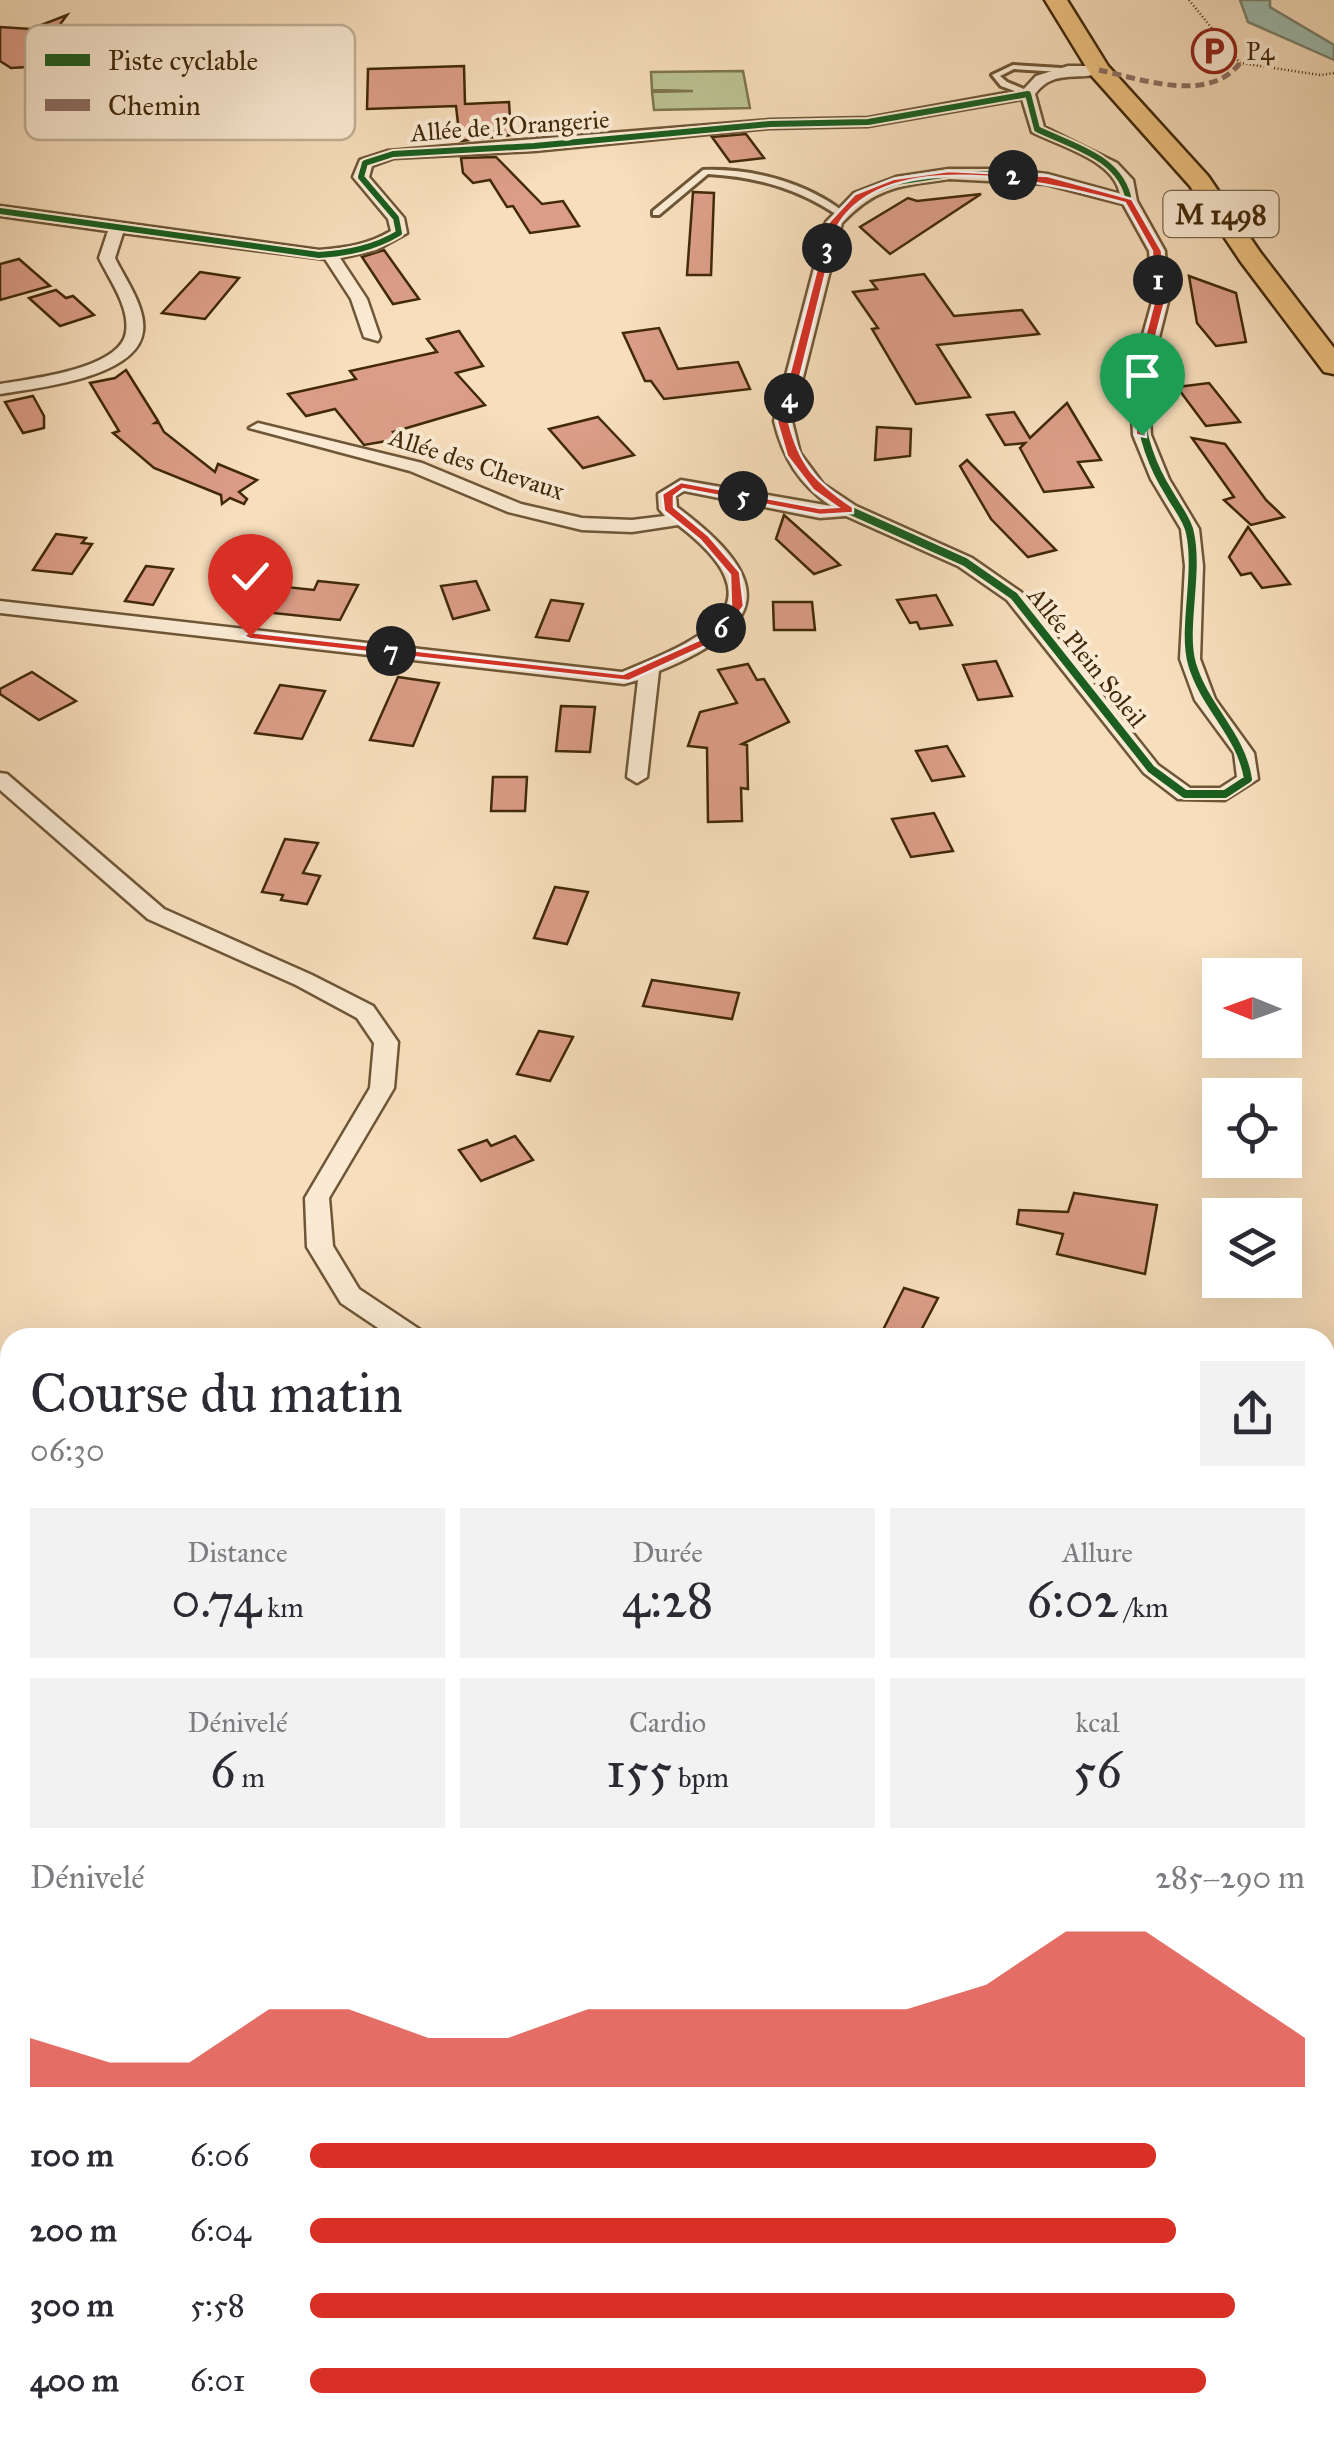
<!DOCTYPE html>
<html lang="fr">
<head>
<meta charset="utf-8">
<style>
	body { margin:0; font-family:"IM FELL Great Primer",serif; background:#f2f2f3; color:#2b2b33; height:100vh; display:flex; flex-direction:column; font-size:38px; white-space:nowrap }
	* { box-sizing:border-box; margin:0 }
	p { font-size:32px; color:#7c7c81 }
	.icon { flex:none; width:55px; height:55px; fill:none; stroke:currentColor; stroke-width:2; stroke-linecap:round; stroke-linejoin:round }
	.map { position:relative; flex:1; overflow:hidden }
	.drawer { position:absolute; left:0px; top:1328px; width:1335px; height:1112px; display:flex; flex-direction:column; background:#fff; border-radius:30px 30px 0 0; box-shadow:0 10px 40px #0002 }
	.drawer>* { flex:none }
	.needle { width:65px; rotate:271deg }
	.buttons { position:absolute; left:1202px; top:958px; display:grid; gap:20px }
	.buttons a { display:grid; place-items:center; width:100px; height:100px; border-radius:0px; background:#fff; box-shadow:0 10px 40px #0002; font-size:50px }
	.pin { position:absolute; display:grid; place-items:center; width:85px; height:85px; color:#fff; margin:-102px -42px; border-radius:50% 50% 50% 0; rotate:-45deg; box-shadow:0 0 10px #0007 }
	.pin .icon { rotate:45deg }
	.km { position:absolute; width:50px; height:50px; margin:-25px; border-radius:50%; background:#222; color:#fff; font-size:28px; line-height:50px; text-align:center }
	.round { display:grid; place-items:center; flex:none; width:105px; height:105px; border-radius:0px; background:#f2f2f3 }
	.head { display:flex; align-items:center; justify-content:space-between; height:170px; padding:0 30px }
	h1 { font-size:55px; font-weight:600; line-height:75px }
	.metrics { display:grid; grid-template-columns:repeat(3,1fr); gap:15px; height:170px; padding:10px 30px }
	.metrics div { display:grid; align-content:center; border-radius:0px; background:#f2f2f3; text-align:center }
	.metrics b { font-size:50px; font-weight:600 }
	.metrics small { font-size:28px; font-weight:400 }
	.metrics p { font-size:28px }
	.chart { height:280px; padding:20px 30px }
	.chart p { display:flex; justify-content:space-between }
	.chart svg { width:100%; height:180px; margin-top:10px; fill:#d93025; opacity:.7 }
	ul { padding:0 30px; list-style:none; font-size:32px }
	li { display:grid; grid-template-columns:160px 120px 1fr; align-items:center; height:75px }
	li i { height:25px; border-radius:12px; background:#d93025 }
	.map>svg:first-child { display:block }
	.green { fill:#bbc192; stroke:#7e754e; stroke-width:2.5 }
	.water { fill:#9dbcaf; stroke:#78816d; stroke-width:2.5 }
	.building { fill:#db9d87; stroke:#412909; stroke-width:2.5 }
	.lines { fill:none; stroke-linecap:round; stroke-linejoin:round }
	.lane-casing { stroke:#6e5636; stroke-width:6 }
	.street-casing { stroke:#6e5636; stroke-width:5 }
	.primary-casing { stroke:#412909; stroke-width:5 }
	.path { stroke:#412909; stroke-width:2.5; stroke-dasharray:1 2.5; stroke-linecap:butt }
	.lane { fill:#faead3; fill-rule:evenodd }
	.street { fill:#faead3; fill-rule:evenodd }
	.primary { fill:#ecbf7e; fill-rule:evenodd }
	.quiet { stroke:#8d6e63; stroke-width:5; stroke-dasharray:9 5; stroke-linecap:butt }
	.cycleway-far1-casing { stroke:#faead3; stroke-width:10 }
	.cycleway-casing { stroke:#faead3; stroke-width:12 }
	.cycleway-far1 { stroke:#1b5e20; stroke-width:6 }
	.cycleway { stroke:#1b5e20; stroke-width:8 }
	.route { fill:#d93025; stroke:#fff; stroke-width:2.5 }
	.labels { text-anchor:middle; dominant-baseline:central; stroke-width:8; stroke-linejoin:round; paint-order:stroke }
	.far-poi-label { font-size:25px; fill:#412909; stroke:#faead3; text-anchor:start }
	.far-street-label { font-size:25px; fill:#412909; stroke:#faead3 }
	.shield { fill:#faead3; stroke:#786346; stroke-width:2.5 }
	.shield-label { font-size:28px; font-weight:bold; fill:#412909 }
	.key { fill:#faead3; stroke:#c2b096; stroke-width:2.5 }
	.key-label { font-size:28px; fill:#412909 }
</style>
</head>
<body>
<div class="map">
<svg width="1334" height="2439" viewBox="0 0 1334 2439">
	<rect width="100%" height="100%" fill="#f7debc"/>
	<filter id="stains"><feTurbulence type="fractalNoise" baseFrequency=".002" numOctaves="4"/><feColorMatrix values="0 0 0 0 .2 0 0 0 0 .09 0 0 0 0 .02 0 0 0 .5 -.17"/></filter>
	<radialGradient id="worn" r=".72"><stop offset=".6" stop-color="#630" stop-opacity="0"/><stop offset="1" stop-color="#630" stop-opacity=".3"/></radialGradient>
	<path class="green" d="M743,71L750,108L654,110L652,92L693,91L652,90L651,72Z"/>
	<path class="water" d="M1270,0V7L1334,45V60L1248,22L1240,0Z"/>
	<g class="building">
		<path d="M67,15L28,67L11,68L0,61V27L31,29Z"/>
		<path d="M464,66L465,104L509,102L511,135L460,141L456,106L367,109L368,69Z"/>
		<path d="M746,134L764,158L730,162L712,137Z"/>
		<path d="M496,157L542,204L563,201L579,226L530,233L513,206L507,207L490,180L473,183L463,173L461,158Z"/>
		<path d="M693,192L714,193L711,275H687Z"/>
		<path d="M981,194L890,254L860,227L908,198L917,201Z"/>
		<path d="M384,250L419,299L393,304L362,257Z"/>
		<path d="M19,259L50,286L0,300V264Z"/>
		<path d="M200,272L239,278L205,319L162,313Z"/>
		<path d="M924,274L954,316L1022,310L1039,334L937,345L970,397L916,404L872,329L878,328L853,292L877,289L871,281Z"/>
		<path d="M1189,276L1236,293L1246,342L1216,346L1197,323Z"/>
		<path d="M56,290L66,298L73,296L94,315L60,326L29,298Z"/>
		<path d="M659,328L678,369L738,362L750,389L664,399L651,381H645L623,333Z"/>
		<path d="M459,331L483,366L456,373L485,405L393,432L398,439L364,445L335,409L306,416L288,394L356,379L350,371L437,352L427,339Z"/>
		<path d="M126,370L158,421L155,423H159L164,432L215,472L218,464L257,480L239,492L247,499L244,504L230,498L222,504L221,495L154,468L113,433L119,431L90,383L115,378Z"/>
		<path d="M1209,383L1221,398L1240,422L1206,426L1177,387Z"/>
		<path d="M33,396L44,416V428L23,433L5,402Z"/>
		<path d="M1067,403L1101,460L1078,462L1093,487L1044,492L1020,448L1025,443L1005,445L987,415L1014,412L1030,438Z"/>
		<path d="M598,417L634,455L583,468L549,429Z"/>
		<path d="M877,427L911,429L910,456L875,460Z"/>
		<path d="M1192,438L1225,444L1266,500L1284,517L1251,525L1224,500L1234,497Z"/>
		<path d="M967,460L1056,550L1028,557L991,519L960,466Z"/>
		<path d="M784,515L840,565L814,574L776,539Z"/>
		<path d="M1248,527L1290,584L1262,588L1251,573L1241,575L1229,557Z"/>
		<path d="M56,534L86,538L82,543L92,544L72,574L33,570Z"/>
		<path d="M146,566L173,569L153,605L125,601Z"/>
		<path d="M318,581L358,585L340,620L253,611L268,585L314,590Z"/>
		<path d="M476,581L489,610L453,619L441,586Z"/>
		<path d="M936,595L952,625L920,629L917,622L910,623L897,600Z"/>
		<path d="M551,600L583,604L569,641L536,637Z"/>
		<path d="M773,602H812L815,630H774Z"/>
		<path d="M996,661L1012,696L978,700L963,665Z"/>
		<path d="M748,664L757,680L764,679L789,722L742,744L747,745L748,789L741,788L742,821L708,822L707,748L688,746L700,712L737,703L718,670Z"/>
		<path d="M32,672L76,701L39,720L0,694V689Z"/>
		<path d="M398,677L439,683L413,746L370,740Z"/>
		<path d="M280,685L325,691L302,739L255,733Z"/>
		<path d="M561,706L595,707L590,752L556,751Z"/>
		<path d="M947,746L964,776L932,781L916,751Z"/>
		<path d="M493,777H527L525,811H491Z"/>
		<path d="M934,813L953,851L911,857L892,819Z"/>
		<path d="M285,839L318,843L303,873L320,876L307,904L281,900L283,895L262,892Z"/>
		<path d="M555,887L588,892L567,944L534,938Z"/>
		<path d="M652,980L739,993L732,1019L643,1006Z"/>
		<path d="M539,1031L573,1037L550,1081L517,1074Z"/>
		<path d="M515,1136L533,1160L481,1181L459,1150L487,1140L491,1146Z"/>
		<path d="M1074,1193L1157,1205L1145,1274L1057,1254L1063,1234L1017,1224L1019,1210L1068,1212Z"/>
		<path d="M904,1288L938,1298L917,1338H879Z"/>
	</g>
	<g class="lines">
		<defs>
			<g id="lane">
				<path d="M1013,65L1061,68L1065,70L1061,72L1014,69L1000,76L1007,82L1031,92L1032,94L1028,96L1001,86L992,75Z"/>
				<path d="M703,170C752,168 808,183 846,214L839,216C798,188 757,177 708,174L659,215H653V211Z"/>
			</g>
			<g id="street">
				<path d="M1068,66H1099L1106,70C1083,84 1056,66 1035,94L1044,127L1117,163L1133,180L1137,201L1165,251L1168,302L1148,381L1151,435L1169,479L1199,529L1203,566L1200,659L1215,699L1254,753L1258,779L1225,800L1178,799L1144,773L1007,600L958,566L846,516L820,518L684,491L676,496L677,507C772,578 774,624 659,671L647,777L637,783L627,777L638,680L624,684L0,613V601L622,672C705,638 783,605 678,525L632,532L582,530L508,512L410,471L249,428L258,423L422,463L521,504L582,518L632,520L665,516L659,509L658,494L681,480L831,506C799,484 783,458 774,421L826,222L854,193L896,177L949,169H1005L1047,174L1120,194C1114,160 1060,146 1032,132L1022,99L868,126L770,128L534,151L394,158L372,166L369,177L404,218L407,233L376,250L340,258L367,299L380,337L378,341L364,337L351,299L325,259L123,233L115,258C125,279 146,307 143,331C138,378 36,388 0,394V384C30,379 121,369 126,332C130,307 109,279 99,258L108,231L0,216V206L319,250C345,248 368,245 391,231L388,219L353,177L360,160L388,151L770,120L868,118L1023,90L1036,76ZM949,179L1046,184L1123,204L1149,251L1152,302L1130,381L1133,435L1151,479L1181,529L1185,566L1180,659L1195,700L1234,753L1237,777L1220,788H1190L1158,765L1021,592L972,558L856,506L823,484L800,453L792,421L842,223C877,186 900,186 949,179Z"/>
				<path d="M0,773L7,774L164,909L312,975L373,1006L398,1042L394,1088L329,1198L333,1246L359,1289L422,1331L426,1338H393L341,1303L307,1247L305,1198L370,1088L374,1043L357,1018L296,985L148,919L0,790Z"/>
				<path d="M1325,1673L1334,1675V1701L1325,1699Z"/>
			</g>
			<path id="primary" d="M1045,0H1067L1108,66L1208,176L1260,252L1334,348V374L1324,372L1241,262L1190,186L1091,75Z"/>
		</defs>
		<use href="#lane" class="lane-casing"/>
		<use href="#street" class="street-casing"/>
		<use href="#primary" class="primary-casing"/>
		<path class="path" d="M1189,0L1240,63L1320,75L1334,73"/>
		<use href="#lane" class="lane"/>
		<use href="#street" class="street"/>
		<use href="#primary" class="primary"/>
		<path class="quiet" d="M1099,70C1141,79 1209,104 1240,63"/>
		<defs>
			<g id="cycleway-far1">
				<path d="M1129,201C1138,216 1149,232 1156,249C1174,298 1138,358 1141,409"/>
				<path d="M0,211L319,255C348,253 374,248 399,233L396,218L361,177L365,163L393,154L534,146L770,124L868,122L1028,94L1037,129C1074,147 1121,157 1129,201"/>
				<path d="M786,409L834,222L859,196L896,182L949,174H1005L1047,179L1129,201"/>
			</g>
			<path id="cycleway" d="M787,407L783,421L791,453L817,488L849,510L965,562L1014,596L1151,769L1185,794H1225L1248,779C1241,734 1205,708 1192,664C1182,629 1199,574 1190,533C1188,520 1176,506 1169,493C1152,466 1142,439 1140,407"/>
		</defs>
		<use href="#cycleway-far1" class="cycleway-far1-casing"/>
		<use href="#cycleway" class="cycleway-casing"/>
		<use href="#cycleway-far1" class="cycleway-far1"/>
		<use href="#cycleway" class="cycleway"/>
	</g>
	<path class="route" d="M949,171L1048,176L1132,199L1162,251L1165,302L1144,382L1146,437L1136,435L1133,382L1154,302L1152,251L1125,203C1052,183 894,146 841,221C832,234 830,257 826,272C814,322 801,372 789,422C800,466 816,482 853,507V513L820,515L683,489L674,496V507L708,535L740,572L744,606L719,640L629,681L250,639L243,636L250,632L623,674L710,635L731,606L730,575L700,540L664,511L662,494L681,482L820,508L837,507L813,490L787,456L777,422L829,222L855,194L893,179Z"/>
	<defs>
		<symbol id="parking-ring" viewBox="-11 -11 22 22"><circle r="9.5" fill="#faead3" stroke="#8f2418" stroke-width="1.5"/><path d="M-3.5-5.5H1a3.5 3.5 0 0 1 0 7H-1V5.5H-3.5ZM-1-3.4V-.6H.8a1.4 1.4 0 0 0 0-2.8Z" fill="#8f2418"/></symbol>
	</defs>
	<g fill-rule="evenodd">
		<use href="#parking-ring" x="1189" y="26" width="50" height="50"/>
	</g>
	<g class="labels">
		<g class="far-poi-label">
			<text x="1246" y="51">P4</text>
		</g>
		<g class="far-street-label">
			<text transform="translate(510 126) rotate(-4)">Allée de l'Orangerie</text>
			<text transform="translate(477 464) rotate(18)">Allée des Chevaux</text>
			<text transform="translate(1087 657) rotate(51)">Allée Plein Soleil</text>
		</g>
		<rect class="shield" x="1163.5" y="191" width="115" height="46" rx="8"/>
		<g class="shield-label">
			<text x="1221" y="214">M 1498</text>
		</g>
	</g>
	<rect x="25" y="25" width="330" height="115" rx="15" class="key"/>
	<rect x="45" y="54" width="45" height="12" fill="#1b5e20"/>
	<rect x="45" y="99" width="45" height="12" fill="#8d6e63"/>
	<g class="key-label">
		<text x="108" y="70">Piste cyclable</text>
		<text x="108" y="115">Chemin</text>
	</g>
	<rect width="100%" height="100%" filter="url(#stains)"/>
	<rect width="100%" height="100%" fill="url(#worn)"/>
</svg>
<div class="buttons">
<a><svg class="needle" viewBox="-14 -14 28 28"><path d="M0-13l5 13h-10z" fill="#e53935"/><path d="M0 13l5-13h-10z" fill="#7c7c81"/></svg></a>
<a><svg class="icon" aria-label="locate" viewBox="0 0 24 24"><circle cx="12" cy="12" r="6"/><path d="M12 2v4M12 18v4M2 12h4M18 12h4"/></svg></a>
<a><svg class="icon" aria-label="layers" viewBox="0 0 24 24"><path d="M12 4l9 5-9 5-9-5zM3 14l9 5 9-5"/></svg></a>
</div>
<div class="pin" style="left:1142px;top:435px;background:#1e9e55"><svg class="icon" aria-label="arrive" viewBox="0 0 24 24"><path d="M6 21V4h12l-3 4 3 4H6"/></svg></div>
<div class="pin" style="left:250px;top:636px;background:#d93025"><svg class="icon" aria-label="check" viewBox="0 0 24 24"><path d="M5 12l5 5 9-10"/></svg></div>
<b class="km" style="left:1158px;top:280px">1</b>
<b class="km" style="left:1013px;top:175px">2</b>
<b class="km" style="left:827px;top:248px">3</b>
<b class="km" style="left:789px;top:398px">4</b>
<b class="km" style="left:743px;top:496px">5</b>
<b class="km" style="left:721px;top:628px">6</b>
<b class="km" style="left:391px;top:651px">7</b>
<section class="drawer">
<div class="head"><div><h1>Course du matin</h1><p>06:30</p></div><a class="round"><svg class="icon" aria-label="share" viewBox="0 0 24 24"><path d="M12 15V3M7 8l5-5 5 5M5 13v7h14v-7"/></svg></a></div>
<div class="metrics">
<div><p>Distance</p><b>0.74<small> km</small></b></div>
<div><p>Durée</p><b>4:28</b></div>
<div><p>Allure</p><b>6:02<small> /km</small></b></div>
</div>
<div class="metrics">
<div><p>Dénivelé</p><b>6<small> m</small></b></div>
<div><p>Cardio</p><b>155<small> bpm</small></b></div>
<div><p>kcal</p><b>56</b></div>
</div>
<div class="chart"><p><span>Dénivelé</span>285–290 m</p>
<svg viewBox="0 0 160 44" preserveAspectRatio="none"><path d="M0 44V32L10 38L20 38L30 25L40 25L50 32L60 32L70 25L80 25L90 25L100 25L110 25L120 19L130 6L140 6L150 19L160 32V44z"/></svg>
</div>
<ul>
<li><b>100 m</b>6:06<i style="width:85%"></i></li>
<li><b>200 m</b>6:04<i style="width:87%"></i></li>
<li><b>300 m</b>5:58<i style="width:93%"></i></li>
<li><b>400 m</b>6:01<i style="width:90%"></i></li>
</ul>
</section>
</div>
</body>
</html>
